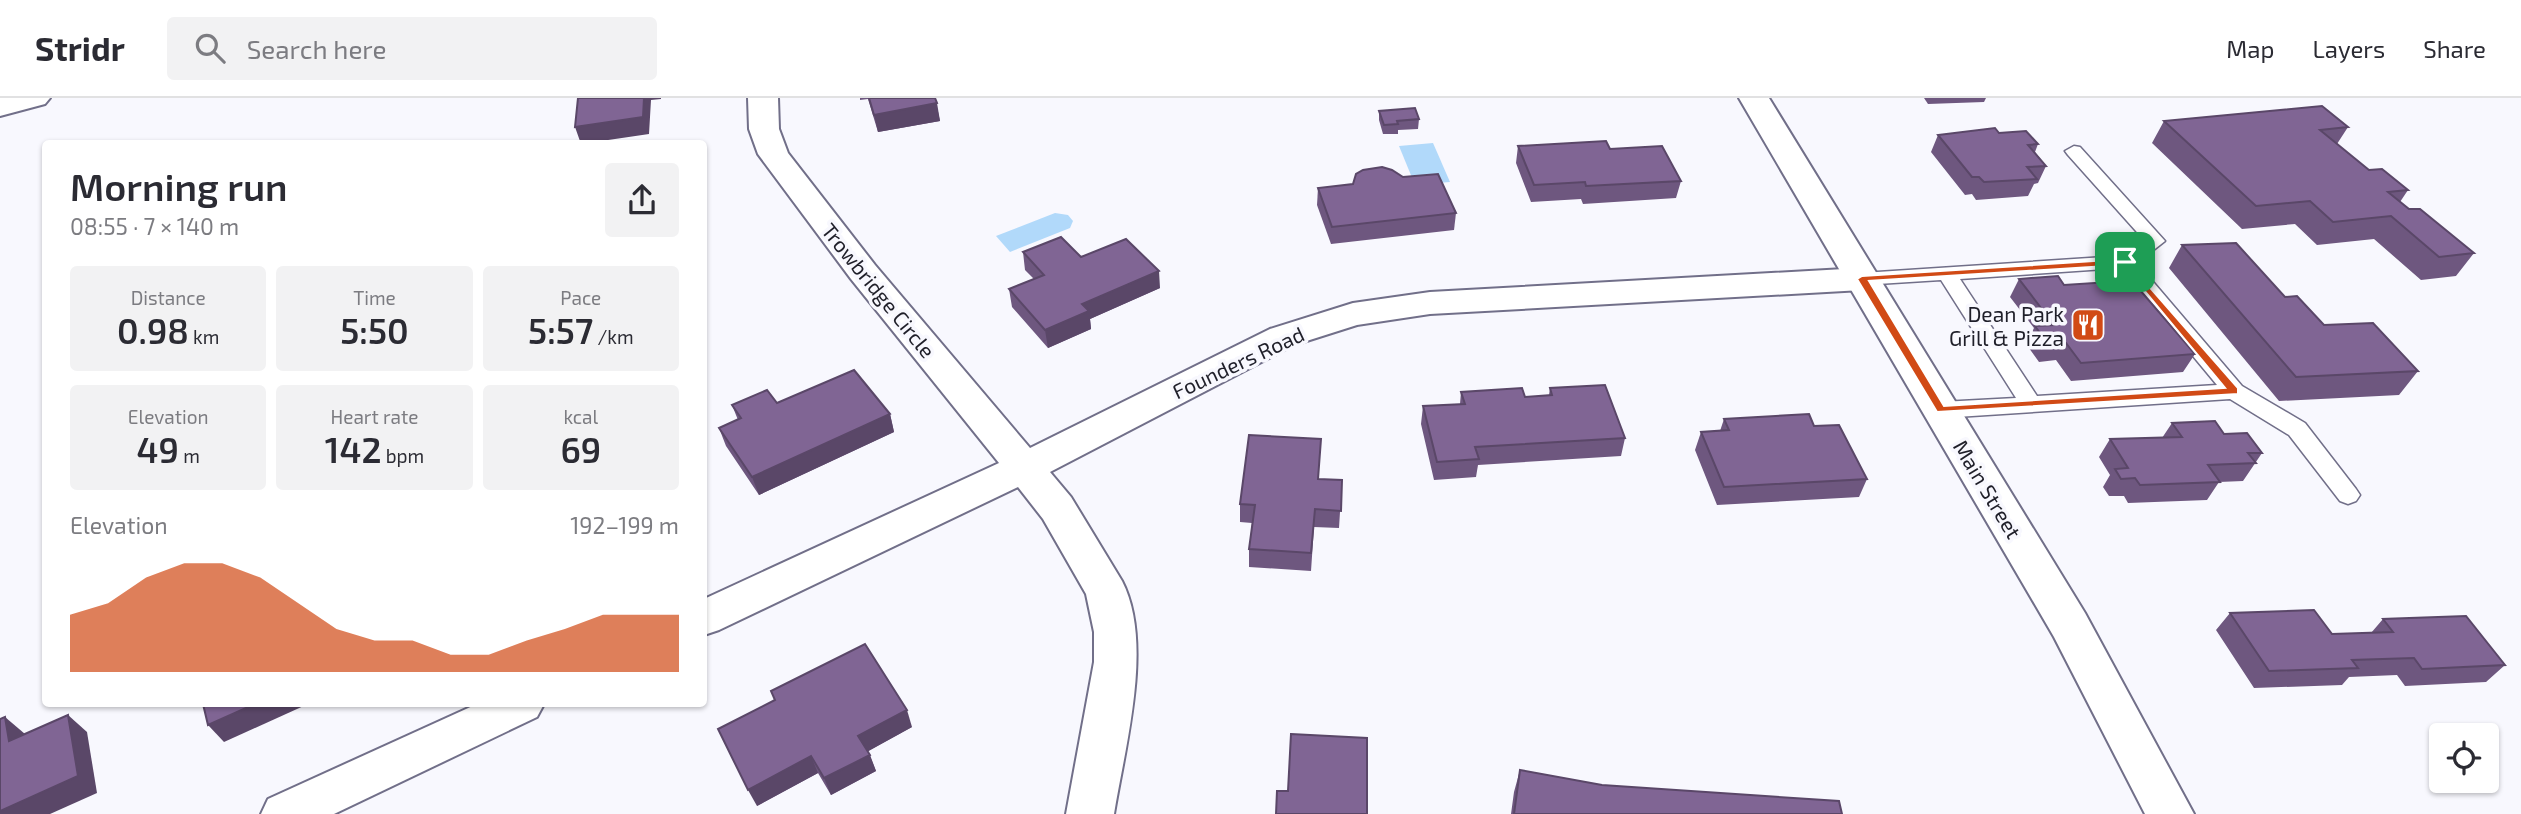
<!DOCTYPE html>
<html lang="en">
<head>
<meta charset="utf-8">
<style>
	body { margin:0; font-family:"Exo 2",sans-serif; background:#f2f2f3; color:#2b2b33; height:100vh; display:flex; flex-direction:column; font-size:26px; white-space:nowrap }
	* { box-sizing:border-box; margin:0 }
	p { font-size:23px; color:#7c7c81 }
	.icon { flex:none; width:38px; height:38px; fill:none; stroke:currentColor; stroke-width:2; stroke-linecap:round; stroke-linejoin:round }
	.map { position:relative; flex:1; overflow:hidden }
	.sheet { position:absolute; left:42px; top:42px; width:665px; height:567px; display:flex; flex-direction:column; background:#fff; border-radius:7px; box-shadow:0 2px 5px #0004 }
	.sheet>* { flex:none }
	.controls { position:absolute; left:2429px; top:625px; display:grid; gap:14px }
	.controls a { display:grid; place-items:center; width:70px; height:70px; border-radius:7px; background:#fff; box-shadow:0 2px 5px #0004; font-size:35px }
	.pin { position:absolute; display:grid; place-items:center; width:60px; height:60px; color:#fff; margin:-30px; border-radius:14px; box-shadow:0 4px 10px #0006 }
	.round { display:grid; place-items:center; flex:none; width:74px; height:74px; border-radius:7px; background:#f2f2f3 }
	.summary { display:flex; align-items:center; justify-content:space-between; height:119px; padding:0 28px }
	h1 { font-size:38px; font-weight:600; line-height:52px }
	.stats { display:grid; grid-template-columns:repeat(3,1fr); gap:10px; height:119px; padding:7px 28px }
	.stats div { display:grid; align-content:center; border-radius:7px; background:#f2f2f3; text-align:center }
	.stats b { font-size:35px; font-weight:600 }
	.stats small { font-size:19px; font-weight:400 }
	.stats p { font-size:19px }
	.chart { height:196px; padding:14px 28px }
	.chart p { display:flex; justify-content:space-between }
	.chart svg { width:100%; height:126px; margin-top:7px; fill:#d14a15; opacity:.7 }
	header { display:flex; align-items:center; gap:42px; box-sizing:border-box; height:98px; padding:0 35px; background:#fff; border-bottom:2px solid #e1e1e2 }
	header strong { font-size:33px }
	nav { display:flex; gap:38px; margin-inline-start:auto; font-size:24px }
	.search { width:490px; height:63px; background:#f2f2f3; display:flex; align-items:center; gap:18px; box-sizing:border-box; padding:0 24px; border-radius:7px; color:#7c7c81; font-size:26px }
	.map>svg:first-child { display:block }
	.water { fill:#b1d9fa }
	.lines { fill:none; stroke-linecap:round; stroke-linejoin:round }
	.lane-casing { stroke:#716f89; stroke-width:3 }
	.street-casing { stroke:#716f89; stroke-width:4 }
	.secondary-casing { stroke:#716f89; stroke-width:4 }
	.lane { fill:#fff; fill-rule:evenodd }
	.street { fill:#fff; fill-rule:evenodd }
	.secondary { fill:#fff; fill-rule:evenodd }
	.wall { fill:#6e577f }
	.shaded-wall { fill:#5a4768 }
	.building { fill:#806594; stroke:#5a4768; stroke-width:2 }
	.route { fill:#d14a15; stroke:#fff; stroke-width:2; fill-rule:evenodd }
	.labels { text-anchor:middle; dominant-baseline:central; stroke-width:7; stroke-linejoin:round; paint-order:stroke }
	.street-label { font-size:21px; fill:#1f1f29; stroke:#f8f8fe }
	.poi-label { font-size:21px; fill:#1f1f29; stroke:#f8f8fe; text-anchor:end }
</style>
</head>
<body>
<header>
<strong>Stridr</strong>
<div class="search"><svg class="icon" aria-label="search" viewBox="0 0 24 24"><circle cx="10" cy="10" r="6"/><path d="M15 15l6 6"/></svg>Search here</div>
<nav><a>Map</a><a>Layers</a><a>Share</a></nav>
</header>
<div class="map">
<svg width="2521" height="716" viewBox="0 0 2521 716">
	<rect width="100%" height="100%" fill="#f8f8fe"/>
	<g class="water">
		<path d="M1433,45L1450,84L1415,87L1399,48Z"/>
		<path d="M1055,115L1068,117L1073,123L1070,130L1010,154L996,138Z"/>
	</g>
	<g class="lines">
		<defs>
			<path id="lane" d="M2074,48L2080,49L2165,143L2137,165L2242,288L2305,325L2356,391L2360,397L2356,403L2348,406L2340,403L2289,337L2230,301L1941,320L1933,317L1930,312L1933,307L1941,304L2016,300L1941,182L1862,187L1855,185L1852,181L1855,177L1862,175L2120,158L2144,142L2068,57L2065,53ZM2120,170L2217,287L2037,298L1960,181Z"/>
			<g id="street">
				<path d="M0,0H50L45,6L0,18Z"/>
				<path d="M748,0H778L779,31L788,55L875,167L1030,350L1270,231L1353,205L1430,194L1862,170L1874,173L1879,181L1874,189L1862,192L1430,216L1357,227L1294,247L1050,374L1071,399L1122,483C1154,545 1125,648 1114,716H1066L1094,564V534L1086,496L1043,421L1018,389L719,532L704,537V501L999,365L851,181L758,56L749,31Z"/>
				<path d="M477,606H544L537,619L334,716H261L268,701Z"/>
			</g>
			<path id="secondary" d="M1739,0H1769L2085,515L2194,716H2145L2054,539Z"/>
		</defs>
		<use href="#lane" class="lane-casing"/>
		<use href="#street" class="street-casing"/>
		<use href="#secondary" class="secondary-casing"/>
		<use href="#lane" class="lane"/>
		<use href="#street" class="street"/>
		<use href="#secondary" class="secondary"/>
	</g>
	<g class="wall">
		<path d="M860,0H935L940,23L878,34L868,1L860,2Z"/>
		<path d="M1924,0H1986L1984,4L1928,6Z"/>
		<path d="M1379,13L1419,21L1418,31L1398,32V36H1383L1379,22Z"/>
		<path d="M2164,23L2348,29L2337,46L2369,72L2408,92L2400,104L2409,111L2474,155L2456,178L2421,182L2374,141L2317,147L2295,126L2242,131L2152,45Z"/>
		<path d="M1999,35L2038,46L2035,54L2046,68L2038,85L2034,86L2028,98L1976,102L1972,96L1965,97L1931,54L1938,37Z"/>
		<path d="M1518,48L1610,51L1681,83L1676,100L1583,106L1581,101L1531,104L1516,65Z"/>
		<path d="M1353,86L1456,115L1454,132L1331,146L1317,107L1318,90Z"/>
		<path d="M2182,147L2285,199L2324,227L2418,273L2399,297L2279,303L2169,170Z"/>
		<path d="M1023,154L1081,159L1160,190L1090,221L1091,231L1048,250L1012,209L1009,191L1034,181L1025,172Z"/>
		<path d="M2019,181L2064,187L2113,188L2132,192L2195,256L2183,274L2071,283L2056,262L2039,264L2026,246L2034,230L2010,199Z"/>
		<path d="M1550,290L1625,340L1621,358L1478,367L1476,379L1434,382L1421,326L1423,308L1460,306L1461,294L1525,299L1549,297Z"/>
		<path d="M777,305L890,316L894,334L759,397L726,348L719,330L738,322L732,307Z"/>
		<path d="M1724,321L1814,328L1867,381L1859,399L1717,407L1695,352L1701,334L1720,333Z"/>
		<path d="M2172,325L2224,336L2262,355L2243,383L2219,384L2207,402L2128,405L2124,398H2109L2103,389L2110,377L2099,359L2110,341L2162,340Z"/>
		<path d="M1319,381L1342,382L1339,430L1314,429L1311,473L1249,469V451L1252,425L1240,424V406Z"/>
		<path d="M2230,515L2332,536L2371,535L2383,521L2505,567L2486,584L2405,588L2397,577L2349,579L2342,587L2254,590L2216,532Z"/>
		<path d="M771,593L912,629L868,653L876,673L831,697L818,675L757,708L775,602Z"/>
		<path d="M1520,672L1602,687L1842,716H1511L1514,694Z"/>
	</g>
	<g class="shaded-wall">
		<path d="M644,0H661V1L651,2L649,36L581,46L575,29Z"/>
		<path d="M937,5L940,23L878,34L874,17Z"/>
		<path d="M1159,173L1160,190L1090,221L1091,231L1048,250L1045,232L1082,206Z"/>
		<path d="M890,316L894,334L759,397L752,379Z"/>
		<path d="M255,606H308L224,644L208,627Z"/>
		<path d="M907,612L912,629L865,655L858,638Z"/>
		<path d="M68,617L87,634L97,695L50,716H0V713Z"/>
		<path d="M5,619L25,636L9,643Z"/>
		<path d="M870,657L876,673L831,697L824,680Z"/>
		<path d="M811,658L818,675L757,708L748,692Z"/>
	</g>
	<g class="building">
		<path d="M578,0H644L643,19L575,29Z"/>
		<path d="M869,0H935L937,5L874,17Z"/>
		<path d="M2322,8L2348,29L2320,32L2369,72L2382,71L2408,92L2388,94L2409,111H2420L2474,155L2439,159L2391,118L2333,124L2310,103L2256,108L2164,23Z"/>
		<path d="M1415,10L1419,21L1397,23L1398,26L1384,27L1379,13Z"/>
		<path d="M1995,30L1999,35L2026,33L2038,46L2028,47L2046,68L2027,69L2037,81L1984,84L1979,79H1972L1938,37Z"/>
		<path d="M1606,43L1610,51L1662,48L1681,83L1586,88L1585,84L1534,87L1518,48Z"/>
		<path d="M1382,69L1392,72L1403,79L1438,76L1456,115L1332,129L1318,90L1353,86L1356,76L1363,72Z"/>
		<path d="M1061,139L1081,159L1126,141L1159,173L1082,206L1089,213L1045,232L1009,191L1044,177L1023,154Z"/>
		<path d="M2236,145L2285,199L2297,198L2324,227L2373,225L2418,273L2296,279L2182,147Z"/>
		<path d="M2058,178L2064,187L2110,184L2113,188L2128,187L2132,192H2140L2195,256L2081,265L2066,245L2048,246L2035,228L2054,227L2019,181Z"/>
		<path d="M854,272L890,316L752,379L719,330L741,320L732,307L767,292L777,305Z"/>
		<path d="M1605,287L1625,340L1475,349L1479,361L1437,364L1423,308L1465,306L1461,294L1522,290L1525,299L1552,297L1550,290Z"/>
		<path d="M1809,316L1814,328L1839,327L1867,381L1724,389L1701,334L1729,332L1724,321Z"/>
		<path d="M2215,323L2224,336L2247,335L2262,355H2248L2256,365L2208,367L2220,384L2140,387L2135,380L2121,381L2115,371L2128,370L2110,341L2182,339L2172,325Z"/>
		<path d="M1249,337L1321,341L1318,381L1342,382L1341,413L1315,411L1311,455L1249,451L1255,407L1240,406Z"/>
		<path d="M2314,512L2332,536L2393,534L2383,521L2466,518L2505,567L2422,571L2414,560L2352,562L2358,570L2269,573L2230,515Z"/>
		<path d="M865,546L907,612L858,638L870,657L824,680L811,658L748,692L718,631L775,602L771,593Z"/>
		<path d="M203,606H255L208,627Z"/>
		<path d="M68,617L78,678L0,713V621L5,619L9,643Z"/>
		<path d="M1291,636L1367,640V716H1276L1277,693H1288Z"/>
		<path d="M1520,672L1602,687L1839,703L1842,716H1514Z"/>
	</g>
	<path class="route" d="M2125,161L2238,290V296L1937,314L1857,181L1862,178ZM2123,167L2225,290L1944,308L1869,183Z"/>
	<defs>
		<symbol id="restaurant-square" viewBox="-11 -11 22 22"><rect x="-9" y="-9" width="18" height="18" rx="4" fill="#d14a15" stroke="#f8f8fe"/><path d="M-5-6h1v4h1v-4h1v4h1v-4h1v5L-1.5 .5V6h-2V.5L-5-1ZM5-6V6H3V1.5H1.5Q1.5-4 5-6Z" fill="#fff"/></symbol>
	</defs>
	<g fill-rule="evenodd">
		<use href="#restaurant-square" x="2069" y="208" width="38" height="38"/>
	</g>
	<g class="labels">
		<g class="street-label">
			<text transform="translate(879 192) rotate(51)">Trowbridge Circle</text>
			<text transform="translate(1238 264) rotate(-25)">Founders Road</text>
			<text transform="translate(1988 391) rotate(59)">Main Street</text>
		</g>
		<g class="poi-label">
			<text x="2064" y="215">Dean Park<tspan x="2064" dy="24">Grill &amp; Pizza</tspan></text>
		</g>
	</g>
</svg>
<div class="controls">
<a><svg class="icon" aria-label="locate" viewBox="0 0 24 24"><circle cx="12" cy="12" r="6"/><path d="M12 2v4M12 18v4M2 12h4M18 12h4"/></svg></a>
</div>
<div class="pin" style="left:2125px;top:164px;background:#1e9e55"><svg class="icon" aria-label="arrive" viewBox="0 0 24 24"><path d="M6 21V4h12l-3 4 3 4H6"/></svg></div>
<section class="sheet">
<div class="summary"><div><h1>Morning run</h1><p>08:55 · 7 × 140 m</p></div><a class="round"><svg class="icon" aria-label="share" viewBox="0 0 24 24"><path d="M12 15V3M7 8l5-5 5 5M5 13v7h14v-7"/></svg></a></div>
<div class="stats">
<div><p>Distance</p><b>0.98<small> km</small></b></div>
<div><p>Time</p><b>5:50</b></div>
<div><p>Pace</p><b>5:57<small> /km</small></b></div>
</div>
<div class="stats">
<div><p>Elevation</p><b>49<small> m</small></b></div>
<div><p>Heart rate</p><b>142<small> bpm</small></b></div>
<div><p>kcal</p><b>69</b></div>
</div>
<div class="chart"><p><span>Elevation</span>192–199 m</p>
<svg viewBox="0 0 160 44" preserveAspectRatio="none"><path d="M0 44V24L10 20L20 11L30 6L40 6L50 11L60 20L70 29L80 33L90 33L100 38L110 38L120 33L130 29L140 24L150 24L160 24V44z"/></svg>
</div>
</section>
</div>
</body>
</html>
